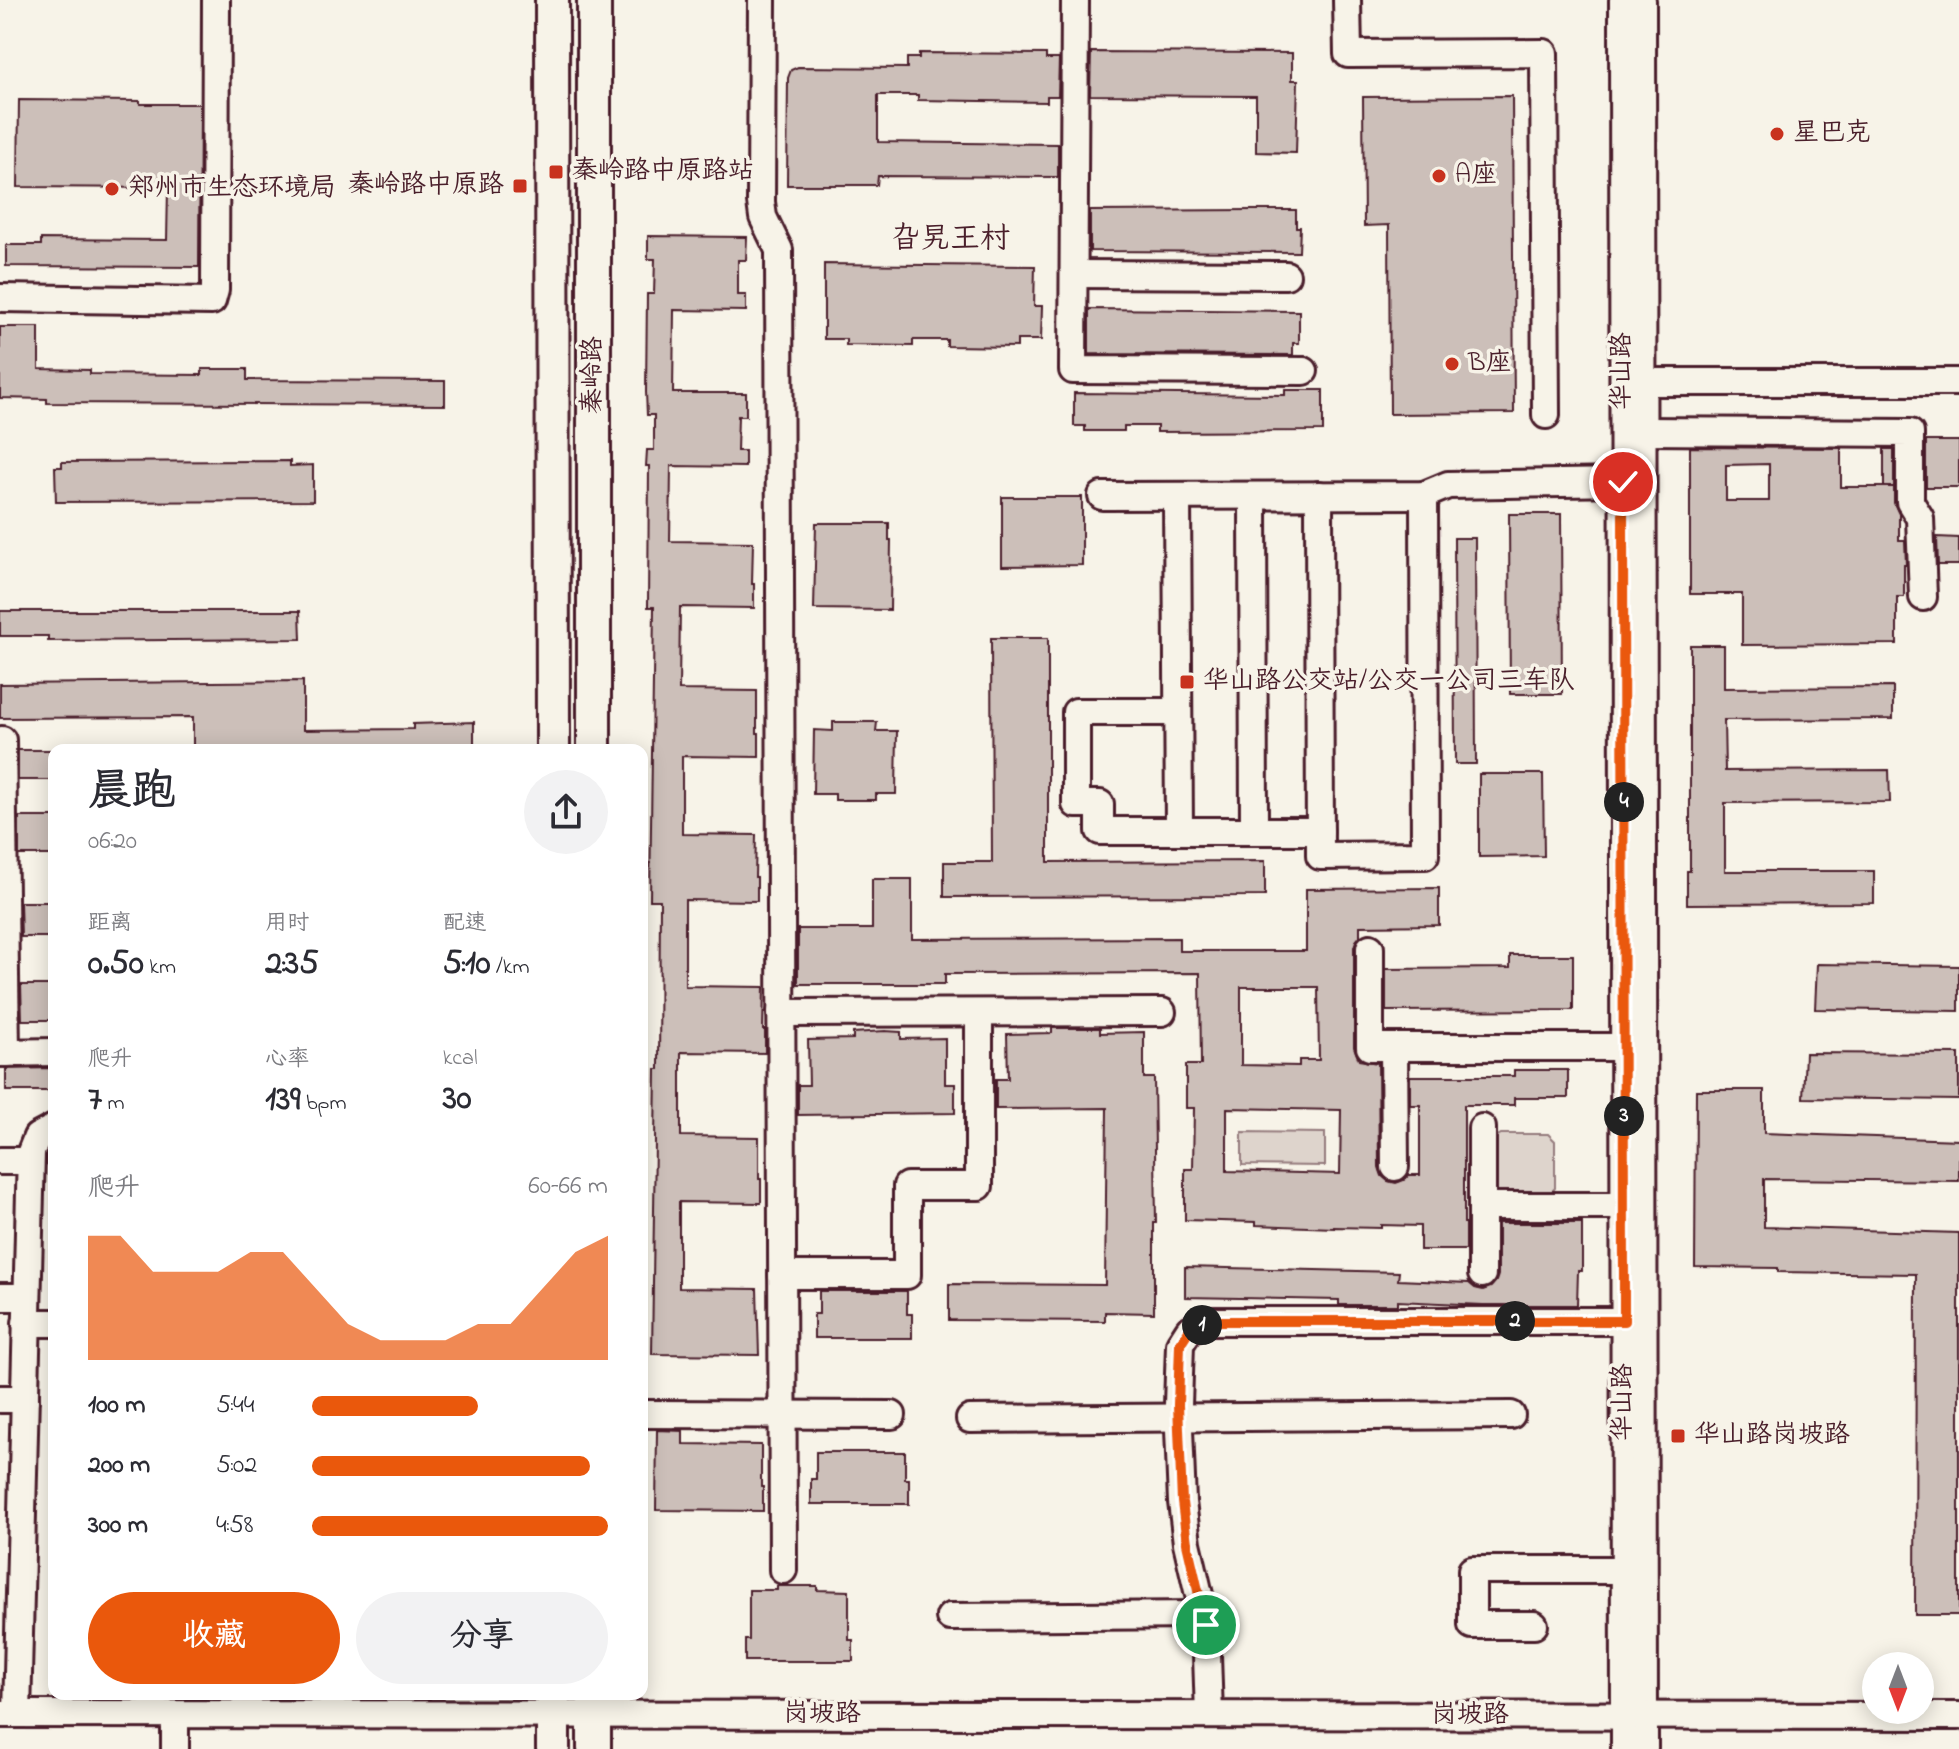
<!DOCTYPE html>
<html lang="zh">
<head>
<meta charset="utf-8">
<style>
	body { margin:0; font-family:"Indie Flower","LXGW WenKai TC",sans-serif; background:#f2f2f3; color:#2b2b33; height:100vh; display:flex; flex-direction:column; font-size:30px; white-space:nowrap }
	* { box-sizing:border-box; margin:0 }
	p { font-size:26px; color:#7c7c81 }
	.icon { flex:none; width:44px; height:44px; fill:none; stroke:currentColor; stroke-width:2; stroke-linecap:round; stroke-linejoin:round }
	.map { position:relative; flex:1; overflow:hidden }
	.drawer { position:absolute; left:48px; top:744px; width:600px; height:956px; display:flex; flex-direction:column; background:#fff; border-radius:16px; box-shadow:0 4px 20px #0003 }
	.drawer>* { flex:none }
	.needle { width:52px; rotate:180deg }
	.buttons { position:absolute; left:1862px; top:1652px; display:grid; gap:16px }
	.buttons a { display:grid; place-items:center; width:72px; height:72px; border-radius:50%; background:#fff; box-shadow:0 4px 20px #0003; font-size:40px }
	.pin { position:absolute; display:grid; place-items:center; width:68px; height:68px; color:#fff; margin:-34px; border:4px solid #fff; border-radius:50%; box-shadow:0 2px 8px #0007 }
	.km { position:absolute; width:40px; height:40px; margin:-20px; border-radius:50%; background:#222; color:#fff; font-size:22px; line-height:40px; text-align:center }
	.round { display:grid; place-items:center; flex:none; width:84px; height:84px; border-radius:42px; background:#f2f2f3 }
	.headline { display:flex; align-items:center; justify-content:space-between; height:136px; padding:0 40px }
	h1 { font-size:44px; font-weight:800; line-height:60px }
	.stats { display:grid; grid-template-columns:repeat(3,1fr); gap:12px; height:136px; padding:8px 40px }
	.stats div { display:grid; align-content:center }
	.stats b { font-size:34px; font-weight:800 }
	.stats small { font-size:22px; font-weight:400 }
	.stats p { font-size:22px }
	.chart { height:224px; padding:16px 40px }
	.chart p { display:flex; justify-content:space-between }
	.chart svg { width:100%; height:144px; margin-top:8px; fill:#ea580c; opacity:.7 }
	.primary-button { display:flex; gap:16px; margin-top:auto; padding:16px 40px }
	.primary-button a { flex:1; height:92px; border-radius:48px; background:#ea580c; color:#fff; font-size:32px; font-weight:800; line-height:92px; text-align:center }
	.primary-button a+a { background:#f2f2f3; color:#2b2b33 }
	ul { padding:0 40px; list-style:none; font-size:26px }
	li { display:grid; grid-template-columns:128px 96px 1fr; align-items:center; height:60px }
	li i { height:20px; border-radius:10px; background:#ea580c }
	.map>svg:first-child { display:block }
	.green { fill:#ded4cc; stroke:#947a7c; stroke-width:2 }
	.building { fill:#ccbfb9; stroke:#4a1f2b; stroke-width:2; fill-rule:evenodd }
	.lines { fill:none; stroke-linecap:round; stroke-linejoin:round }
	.minor-casing { stroke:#4a1f2b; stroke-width:32 }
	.major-casing { stroke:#4a1f2b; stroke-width:38 }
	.minor { stroke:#f7f3e8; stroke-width:26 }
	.major { stroke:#f7f3e8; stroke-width:32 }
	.route-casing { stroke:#fff; stroke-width:16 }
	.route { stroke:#ea580c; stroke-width:10 }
	.poi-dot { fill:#c8321e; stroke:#f7f3e8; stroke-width:3 }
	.labels { text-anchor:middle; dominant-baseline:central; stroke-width:7; stroke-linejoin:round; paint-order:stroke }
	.poi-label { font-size:26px; fill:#4a1f2b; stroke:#f7f3e8; text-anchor:start }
	.street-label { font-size:26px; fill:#4a1f2b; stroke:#f7f3e8 }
	.quarter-label { font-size:30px; fill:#4a1f2b; stroke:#f7f3e8 }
</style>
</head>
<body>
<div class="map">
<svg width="1959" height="1749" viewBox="0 0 1959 1749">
	<rect width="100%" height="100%" fill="#f7f3e8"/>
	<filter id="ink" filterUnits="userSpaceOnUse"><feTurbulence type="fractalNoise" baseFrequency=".0125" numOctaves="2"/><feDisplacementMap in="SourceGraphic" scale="16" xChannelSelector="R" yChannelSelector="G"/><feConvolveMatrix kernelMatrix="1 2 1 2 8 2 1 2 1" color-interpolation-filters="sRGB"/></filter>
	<g filter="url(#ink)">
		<g class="green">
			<path d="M1242,1132L1325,1133V1166L1242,1165Z"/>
			<path d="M1501,1134H1548L1555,1141V1188L1548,1195H1501L1494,1188V1141L1496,1137Z"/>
		</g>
		<g class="building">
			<path d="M1091,52L1292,53V80H1298L1296,153L1256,152V96L1090,95Z"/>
			<path d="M919,53L1046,54V59H1059L1058,96H1047V102L918,100V95H878V142L1058,144V177L878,176L877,185H787L788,78L791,70L798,67L907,68V58H919Z"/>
			<path d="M1512,96L1514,413L1390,414L1389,225L1364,226L1363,97Z"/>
			<path d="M19,100L140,101V104H200L199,267L6,266V245H41V239L167,240L168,188L18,187Z"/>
			<path d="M1255,210H1296V227H1300L1299,252L1090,251V211Z"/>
			<path d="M648,236L747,237L746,260H738V295H746V311L674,310L673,393H746V416H738L737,451H745V467L671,466L670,541L753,542L752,584H754V608L680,607L679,690L757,691V733H759V757L682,756V834L756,835L755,877H757V901L685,900V986L764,987L763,1030H765V1053L681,1052V1136L759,1137V1179H761V1203L679,1202V1288L757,1289L759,1355L652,1354L656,1069H659L660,900H650L654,607H648L649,466H646L647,450H654V415H647L646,392L647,294H654L655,259H648Z"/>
			<path d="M824,264L1035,266L1034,306H1042L1041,340H1017V347L947,346V340H913V346L846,345V339H824Z"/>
			<path d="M1089,309L1299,311V343H1293V355L1089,354Z"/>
			<path d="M0,327H39V369L90,370V374L202,375V369H247V380L445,381V405L47,403V399L0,398Z"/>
			<path d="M1285,390H1323V431L1157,432V426H1124V431H1085V426H1074V393L1285,395Z"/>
			<rect x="1926" y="441" width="33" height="46"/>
			<path d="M1690,447L1841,448V487H1894V503L1899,514V540H1905L1906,565H1904V597H1897V644L1742,645V594H1690ZM1769,464V501H1726V465Z"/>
			<rect x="1884" y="449" width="10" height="38"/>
			<path d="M290,461V466L313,465V501L56,502L55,467H62V462Z"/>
			<path d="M1002,497H1082V565L1002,566Z"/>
			<path d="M1509,514H1561L1562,694H1510Z"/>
			<path d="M816,523H889V540H891L890,610L814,609Z"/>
			<path d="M1937,537L1959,538V565H1938Z"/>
			<path d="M1454,538H1475L1476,764H1455Z"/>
			<path d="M0,611H300L301,639L48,641V636H0Z"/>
			<path d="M991,638H1048V862L1265,861V896L944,897V862H992Z"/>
			<path d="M1690,645H1724V688L1893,687V719L1724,720L1725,771L1889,770L1890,802L1725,803V871H1874V903L1687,904V871H1690Z"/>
			<path d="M303,681V730L413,729V724L474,722V750H193V717L0,718V684Z"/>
			<path d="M833,722H877L876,731H897L896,794H876V800H835V794H813L814,730L833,731Z"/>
			<rect x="18" y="750" width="36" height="30"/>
			<path d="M1479,774H1543L1544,856L1479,857Z"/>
			<rect x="19" y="817" width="35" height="38"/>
			<path d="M872,879H912V939L1179,938V951H1306V889L1439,888V925L1360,926V936L1356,941L1354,947V1047L1359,1060L1378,1063L1379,1167L1382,1176L1388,1181L1396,1183L1404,1180L1409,1175H1420V1105H1410V1076H1514V1070H1568V1098H1514V1105H1464V1223H1466V1250H1420V1226L1381,1225V1228L1334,1227V1228L1256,1225V1222L1185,1220V1169H1193L1194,1108H1186V1065H1201L1200,973L945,974V984H798V929H872ZM1241,987H1318L1319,1060H1299V1066L1241,1065ZM1227,1108L1341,1110L1340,1174L1227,1171Z"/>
			<path d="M20,902H54V937H21Z"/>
			<path d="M1510,955H1573V1010L1386,1011V969L1510,968Z"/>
			<path d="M1817,964L1959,966V1011L1815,1009Z"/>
			<path d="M21,985H54V1020H22Z"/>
			<path d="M1052,1028H1100V1033L1144,1032V1078H1154L1156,1223H1154V1313L1105,1312V1321L949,1320V1284L1105,1285L1107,1108L996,1109V1079H1008L1007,1034L1052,1033Z"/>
			<path d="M885,1031L901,1032V1039L945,1038V1084H955V1113L798,1115V1085H809L808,1040L853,1039V1033Z"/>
			<path d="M1805,1053L1959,1054V1100L1803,1098Z"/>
			<path d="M54,1068V1091H6V1069Z"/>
			<path d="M1696,1090H1764V1133L1959,1140V1181L1764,1179V1227L1959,1233V1615H1915L1916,1274L1778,1272V1268L1695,1267Z"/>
			<path d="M1498,1223H1582V1271H1578L1577,1305H1483L1398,1301V1305H1339V1300L1185,1297V1267L1399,1272L1398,1280L1469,1283L1475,1288L1483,1290L1491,1287L1496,1281L1498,1275Z"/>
			<path d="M819,1291H907V1314H912V1338H814V1314H819Z"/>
			<path d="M657,1430L683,1431V1444L761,1445V1487H763V1511L656,1510Z"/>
			<path d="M816,1452H905V1479H909V1504H811V1479H816Z"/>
			<path d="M777,1586H817V1590L849,1591V1640H853V1661H745V1640H749V1590H777Z"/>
		</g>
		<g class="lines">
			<defs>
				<g id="minor">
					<path d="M762,0L761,202L763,217L779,250L783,1570"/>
					<path d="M1075,0L1073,370L1304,371"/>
					<path d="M1347,0L1348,54L1544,53L1546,415"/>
					<path d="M1623,0L1625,1749"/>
					<path d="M1642,0L1644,1749"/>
					<path d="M1074,274L1286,275"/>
					<path d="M0,298L212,301L215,290L216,0"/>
					<path d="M1643,382H1959"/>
					<path d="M1643,431L1910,433V502L1920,518L1923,597"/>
					<path d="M1319,495L1320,856L1425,855L1424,495"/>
					<path d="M1102,496L1424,495L1448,485L1623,482"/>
					<path d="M1177,496L1179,831H1320"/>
					<path d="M1253,496L1254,831"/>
					<path d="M1178,712H1076V804H1100V831H1179"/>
					<path d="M2,740L6,1053"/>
					<path d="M1370,948V1047H1624"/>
					<path d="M781,1013L1162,1012"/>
					<path d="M1394,1047L1395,1167"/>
					<path d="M0,1053L54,1052"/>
					<path d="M1482,1128V1274"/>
					<path d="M0,1161H25"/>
					<path d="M1482,1206H1624"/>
					<path d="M782,1275H907V1186H979V1013"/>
					<path d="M0,1297H27"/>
					<path d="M26,1323H54"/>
					<path d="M0,1399H25"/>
					<path d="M642,1414L892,1415"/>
					<path d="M970,1419L1511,1415"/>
					<path d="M950,1617L1204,1615"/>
					<path d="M1534,1625H1472V1570H1624"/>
					<path d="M0,1714L1959,1716"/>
					<path d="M17,1714L31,1152L37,1137L54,1128"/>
					<path d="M175,1715V1749"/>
					<path d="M1209,1715L1206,1625L1187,1543L1182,1502L1178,1405L1180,1344L1189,1330L1210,1321H1624"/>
				</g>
				<g id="major">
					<path d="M552,0L553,750"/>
					<path d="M594,0V750"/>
					<path d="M553,1694V1749"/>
					<path d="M594,1694V1749"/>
				</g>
			</defs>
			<use href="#minor" class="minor-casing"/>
			<use href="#major" class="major-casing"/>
			<use href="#minor" class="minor"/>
			<use href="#major" class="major"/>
		</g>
	</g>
	<g class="lines" filter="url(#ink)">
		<defs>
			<path id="route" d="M1206,1625L1187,1543L1182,1502L1178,1405L1180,1344L1189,1330L1210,1321H1624L1623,482"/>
		</defs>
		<use href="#route" class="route-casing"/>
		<use href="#route" class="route"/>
	</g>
	<g class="poi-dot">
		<circle cx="1777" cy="134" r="8"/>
		<rect x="548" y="164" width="16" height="16" rx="4"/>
		<circle cx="1439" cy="176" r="8"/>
		<rect x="512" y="178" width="16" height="16" rx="4"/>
		<circle cx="112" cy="189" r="8"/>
		<circle cx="1452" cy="364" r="8"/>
		<rect x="1179" y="674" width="16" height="16" rx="4"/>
		<rect x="1670" y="1428" width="16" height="16" rx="4"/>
	</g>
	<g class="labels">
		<g class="poi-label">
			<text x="1793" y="134">星巴克</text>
			<text x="572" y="172">秦岭路中原路站</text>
			<text x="1455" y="176">A座</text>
			<text x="504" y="186" text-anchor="end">秦岭路中原路</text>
			<text x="128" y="189">郑州市生态环境局</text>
			<text x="1468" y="364">B座</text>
			<text x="1203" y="682">华山路公交站/公交一公司三车队</text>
			<text x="1694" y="1436">华山路岗坡路</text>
		</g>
		<g class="street-label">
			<text transform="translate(1623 371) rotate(-90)">华山路</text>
			<text transform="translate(594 375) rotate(-90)">秦岭路</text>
			<text transform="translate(1624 1402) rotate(-90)">华山路</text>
			<text x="822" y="1715">岗坡路</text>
			<text x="1470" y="1716">岗坡路</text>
		</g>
		<g class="quarter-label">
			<text x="950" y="240">旮旯王村</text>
		</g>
	</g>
</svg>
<div class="buttons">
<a><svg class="needle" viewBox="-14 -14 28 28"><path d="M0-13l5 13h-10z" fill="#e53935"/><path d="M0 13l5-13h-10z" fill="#7c7c81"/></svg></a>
</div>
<div class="pin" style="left:1206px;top:1625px;background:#1e9e55"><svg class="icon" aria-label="arrive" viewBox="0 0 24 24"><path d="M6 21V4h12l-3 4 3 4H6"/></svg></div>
<div class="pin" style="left:1623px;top:482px;background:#d93025"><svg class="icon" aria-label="check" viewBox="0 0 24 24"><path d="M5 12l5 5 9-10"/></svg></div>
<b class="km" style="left:1202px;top:1325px">1</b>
<b class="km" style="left:1515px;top:1321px">2</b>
<b class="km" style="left:1624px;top:1116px">3</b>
<b class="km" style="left:1624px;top:802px">4</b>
<section class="drawer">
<div class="headline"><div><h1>晨跑</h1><p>06:20</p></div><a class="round"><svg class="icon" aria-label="share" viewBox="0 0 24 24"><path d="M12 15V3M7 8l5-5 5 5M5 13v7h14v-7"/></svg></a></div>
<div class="stats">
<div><p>距离</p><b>0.50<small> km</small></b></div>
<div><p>用时</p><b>2:35</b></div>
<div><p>配速</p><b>5:10<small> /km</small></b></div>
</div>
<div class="stats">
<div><p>爬升</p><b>7<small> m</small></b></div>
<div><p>心率</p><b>139<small> bpm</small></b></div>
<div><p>kcal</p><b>30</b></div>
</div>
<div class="chart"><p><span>爬升</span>60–66 m</p>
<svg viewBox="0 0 160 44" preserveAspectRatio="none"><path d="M0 44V6L10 6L20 17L30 17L40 17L50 11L60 11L70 22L80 33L90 38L100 38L110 38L120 33L130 33L140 22L150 11L160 6V44z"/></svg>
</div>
<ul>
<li><b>100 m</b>5:44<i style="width:56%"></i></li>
<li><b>200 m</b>5:02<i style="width:94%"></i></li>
<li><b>300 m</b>4:58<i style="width:100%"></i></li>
</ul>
<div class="primary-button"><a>收藏</a><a>分享</a></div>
</section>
</div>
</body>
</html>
